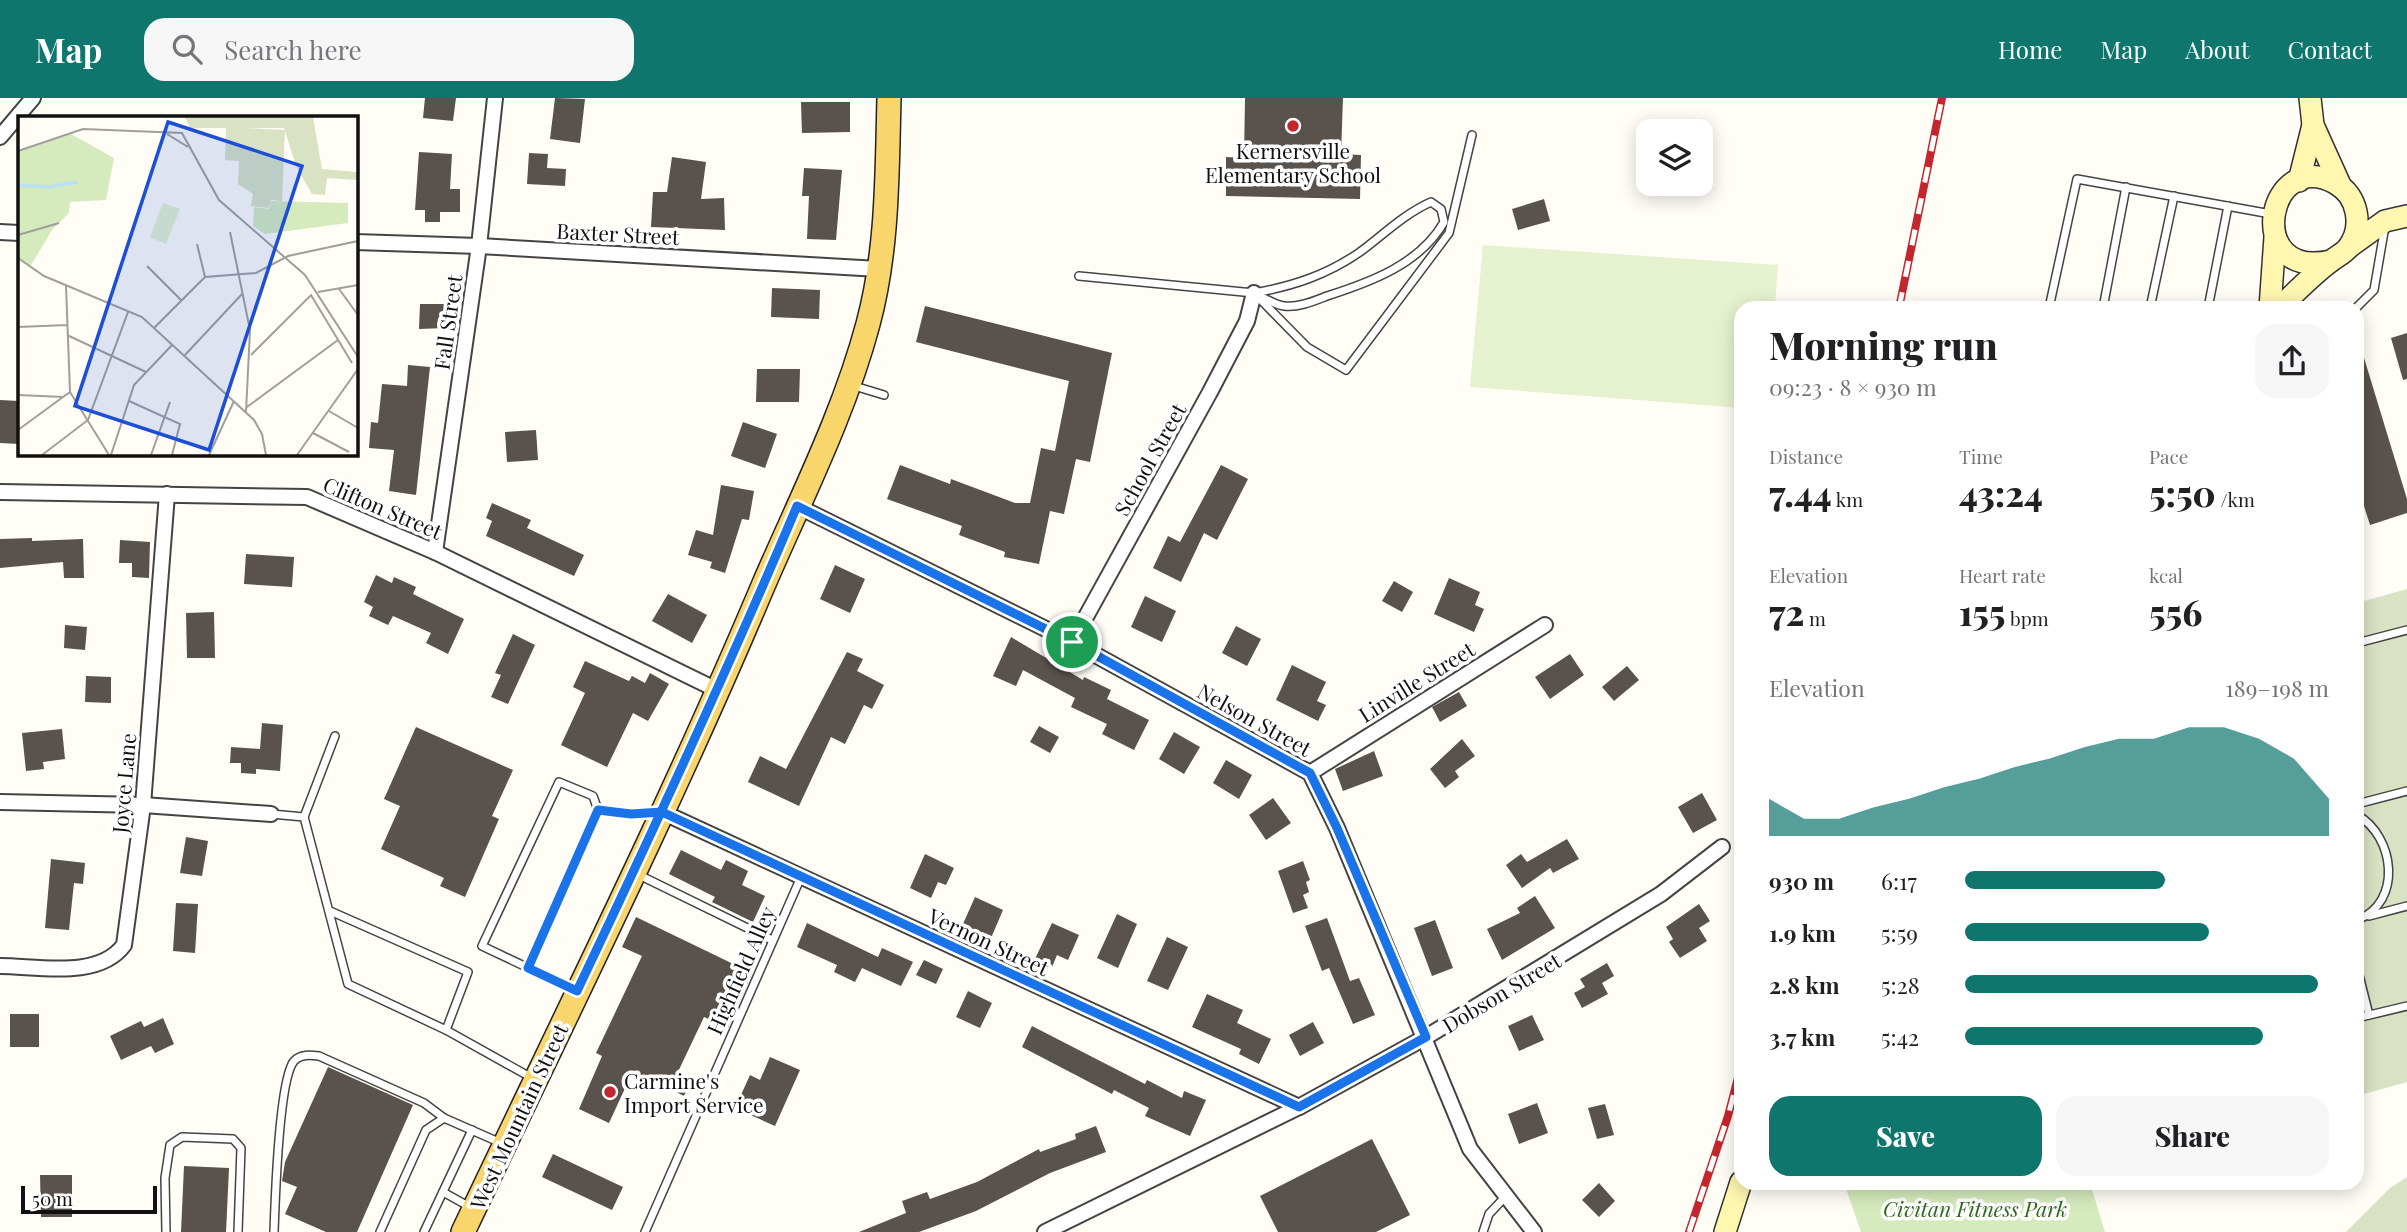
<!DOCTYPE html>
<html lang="en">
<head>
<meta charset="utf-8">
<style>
	body { margin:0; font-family:"Playfair Display",serif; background:#f6f6f6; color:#202124; height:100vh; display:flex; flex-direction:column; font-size:26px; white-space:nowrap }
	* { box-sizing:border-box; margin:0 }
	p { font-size:23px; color:#757577 }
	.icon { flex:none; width:38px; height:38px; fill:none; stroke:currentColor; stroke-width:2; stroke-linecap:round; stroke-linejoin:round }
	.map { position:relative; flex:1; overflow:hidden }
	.details { position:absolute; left:1734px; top:203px; width:630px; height:889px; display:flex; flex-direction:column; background:#fff; border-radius:21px; box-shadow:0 4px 18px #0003 }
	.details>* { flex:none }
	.buttons { position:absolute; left:1636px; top:21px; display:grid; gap:14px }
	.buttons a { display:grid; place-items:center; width:77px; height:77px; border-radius:14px; background:#fff; box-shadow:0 4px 18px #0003; font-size:35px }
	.scale { position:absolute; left:21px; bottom:18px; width:136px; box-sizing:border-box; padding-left:7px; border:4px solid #111; border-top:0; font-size:19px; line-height:24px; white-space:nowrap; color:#111; -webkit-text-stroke:5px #fff; paint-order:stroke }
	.pin { position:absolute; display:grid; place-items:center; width:60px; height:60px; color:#fff; margin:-30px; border:4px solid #fff; border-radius:50%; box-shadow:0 2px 7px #0007 }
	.round { display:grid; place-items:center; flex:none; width:74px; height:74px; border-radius:21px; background:#f6f6f6 }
	.overview { display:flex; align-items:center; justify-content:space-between; height:119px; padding:0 35px }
	h1 { font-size:38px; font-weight:800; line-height:52px }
	.metrics { display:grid; grid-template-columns:repeat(3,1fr); gap:10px; height:119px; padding:7px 35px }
	.metrics div { display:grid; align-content:center }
	.metrics b { font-size:35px; font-weight:800 }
	.metrics small { font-size:19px; font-weight:400 }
	.metrics p { font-size:19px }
	.chart { height:196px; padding:14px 35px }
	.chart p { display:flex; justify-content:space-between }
	.chart svg { width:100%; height:126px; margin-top:7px; fill:#0f766e; opacity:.7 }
	.cta { display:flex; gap:14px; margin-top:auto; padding:14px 35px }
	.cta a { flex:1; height:80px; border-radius:21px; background:#0f766e; color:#fff; font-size:28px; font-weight:800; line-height:80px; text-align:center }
	.cta a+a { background:#f6f6f6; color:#202124 }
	ul { padding:0 35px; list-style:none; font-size:23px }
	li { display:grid; grid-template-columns:112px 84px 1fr; align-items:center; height:52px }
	li i { height:18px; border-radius:9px; background:#0f766e }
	header { display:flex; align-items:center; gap:42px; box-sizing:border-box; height:98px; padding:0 35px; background:#0f766e; color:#fff }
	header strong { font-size:33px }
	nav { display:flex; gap:38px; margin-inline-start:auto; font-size:24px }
	.search { width:490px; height:63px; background:#f6f6f6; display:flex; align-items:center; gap:18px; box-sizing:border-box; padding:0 24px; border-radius:21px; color:#757577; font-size:26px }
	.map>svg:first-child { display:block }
	.green { fill:#d5ebbd }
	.cemetery { fill:#d9e3c4 }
	.pitch { fill:#e6f2cf }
	.building { fill:#5a524d }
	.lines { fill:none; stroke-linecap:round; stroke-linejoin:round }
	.lane-casing { stroke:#444; stroke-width:10 }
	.street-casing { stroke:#444; stroke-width:18 }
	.secondary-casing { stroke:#333; stroke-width:24 }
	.primary-casing { stroke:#222; stroke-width:26 }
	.lane { stroke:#fff; stroke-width:7 }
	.street { stroke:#fff; stroke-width:14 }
	.secondary { stroke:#fff6b0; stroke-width:21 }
	.primary { stroke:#f9d66b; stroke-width:23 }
	.rail-casing { stroke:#c4262e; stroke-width:8 }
	.rail { stroke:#fff; stroke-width:5; stroke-dasharray:16; stroke-linecap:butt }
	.route-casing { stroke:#fff; stroke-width:14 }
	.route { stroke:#1a73e8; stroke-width:9 }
	.poi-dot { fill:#c4262e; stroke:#fff; stroke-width:2.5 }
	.labels { text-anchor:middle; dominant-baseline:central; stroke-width:7; stroke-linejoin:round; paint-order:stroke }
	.poi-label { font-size:21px; fill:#111; stroke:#fff }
	.street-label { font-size:21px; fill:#111; stroke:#fff }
	.park-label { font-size:21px; font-style:italic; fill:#2f6b1f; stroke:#fff }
	.inset-river { fill:none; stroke:#b9e0f7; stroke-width:3.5 }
	.inset-road { fill:none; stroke:#a09f9a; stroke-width:2 }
	.view { fill:#1d4ed8; fill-opacity:0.15; stroke:#1d4ed8; stroke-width:3.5 }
	.inset-edge { fill:none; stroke:#111; stroke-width:3.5 }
</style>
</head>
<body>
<header>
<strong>Map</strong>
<div class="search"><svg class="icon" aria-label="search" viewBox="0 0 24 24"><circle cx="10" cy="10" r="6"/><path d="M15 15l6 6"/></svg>Search here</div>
<nav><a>Home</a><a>Map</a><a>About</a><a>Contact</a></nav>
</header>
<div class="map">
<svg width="2407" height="1134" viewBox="0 0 2407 1134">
	<rect width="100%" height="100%" fill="#fffdf5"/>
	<path class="green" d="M1844,1085H2090L2105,1134H1861Z"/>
	<g class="cemetery">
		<path d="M2407,491V984L2357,998V505Z"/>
		<path d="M2407,1079V1134H2346L2390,1090Z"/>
	</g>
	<path class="pitch" d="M1483,147L1778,167L1775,210H1741V310L1470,289Z"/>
	<g class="building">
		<path d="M425,0H456L453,23L423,20Z"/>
		<path d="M555,0L585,1L580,45L550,41Z"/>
		<path d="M1245,0H1343L1341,56L1361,57L1360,101L1226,98V59L1244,60Z"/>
		<path d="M801,4H850V34L802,35Z"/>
		<path d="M419,54L452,56L450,91H460V114H440V124H425V112H415Z"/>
		<path d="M529,55L548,56L547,70L566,71L565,88L527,86Z"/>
		<path d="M672,59L706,64L701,101L724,100L725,132L651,129L653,94H667Z"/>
		<path d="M804,70L842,72L836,142L807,141L809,98H802Z"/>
		<path d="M1544,101L1550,123L1518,132L1512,111Z"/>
		<path d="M772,190L820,192L819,221L771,219Z"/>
		<path d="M420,206H445V230L419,231Z"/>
		<path d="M925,208L1112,255L1090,364L1076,361L1064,416L1050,413L1039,466L1004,459L1005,454L959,437L962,428L887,401L900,367L950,386L951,381L1015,405H1030L1041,350L1055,353L1069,283L916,244Z"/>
		<path d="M2407,235V281L2403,282L2391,240Z"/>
		<path d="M2361,250L2407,401V415L2370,427L2357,386V251Z"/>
		<path d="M408,267L430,269L416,397L389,393L394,352L369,350L371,324L378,325L382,286L407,288Z"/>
		<path d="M757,271H800L799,304H756Z"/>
		<path d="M0,302L19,303V346L0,345Z"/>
		<path d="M743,324L777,336L765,370L731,358Z"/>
		<path d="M536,332L538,362L507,364L505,334Z"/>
		<path d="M1221,367L1248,381L1217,442L1204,435L1181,484L1153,470L1168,438L1180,444Z"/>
		<path d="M721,387L754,393L749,422L742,421L725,475L710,470L712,464L688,457L696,432L713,437Z"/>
		<path d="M492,405L531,422L527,430L584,457L574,478L486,438L492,423L486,420Z"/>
		<path d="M32,440V443L83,441L84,480H64L63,464L0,470V441Z"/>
		<path d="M120,442L150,444L149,480L132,479V465H119Z"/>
		<path d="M246,456L294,459L292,489L244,486Z"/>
		<path d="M835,467L865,481L850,515L820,501Z"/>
		<path d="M376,477L392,485L394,479L416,489L413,496L464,521L448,556L426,545L431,535L393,518L388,527L369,518L373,509L364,504Z"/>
		<path d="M1449,480L1480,494L1475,507L1484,511L1474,534L1434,516Z"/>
		<path d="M1394,483L1413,494L1402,514L1382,503Z"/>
		<path d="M668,496L707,517L692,545L652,523Z"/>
		<path d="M1145,498L1176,513L1162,544L1131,529Z"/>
		<path d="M214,514L215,560H187L186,515Z"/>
		<path d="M65,527L87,529L85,552L64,550Z"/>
		<path d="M1236,528L1261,541L1247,568L1222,555Z"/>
		<path d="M513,536L535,547L508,606L491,599L501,577L495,575Z"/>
		<path d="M1011,539L1083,582L1084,579L1111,592L1107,601L1149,622L1134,652L1102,636L1107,626L1071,609L1075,600L1023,572L1016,588L993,578Z"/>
		<path d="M847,554L863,561L857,573L884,587L872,611L864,607L845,646L831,639L799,708L748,684L760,658L786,671Z"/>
		<path d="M1570,556L1584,577L1550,601L1535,579Z"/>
		<path d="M585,563L629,583L632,578L645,585L650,575L669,586L648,623L633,615L607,669L561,647L585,595L573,589Z"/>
		<path d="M1292,567L1326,584L1317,603L1326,607L1318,623L1276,602Z"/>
		<path d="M1627,568L1639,582L1614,603L1602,589Z"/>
		<path d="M86,578L111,579V605L85,604Z"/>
		<path d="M1459,594L1467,608L1440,624L1432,609Z"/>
		<path d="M262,625L283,627L280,673L256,671V676L241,675V665H230L231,649L260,651Z"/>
		<path d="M1039,628L1059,639L1050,655L1030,644Z"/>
		<path d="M416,629L513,672L492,718L499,721L465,799L440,788L444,780L381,751L400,708L384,701Z"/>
		<path d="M62,631L65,661L43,664L44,671L26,673L22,635Z"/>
		<path d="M1174,634L1200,649L1184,676L1159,661Z"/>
		<path d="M1462,641L1475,658L1455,673L1459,679L1445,690L1430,671Z"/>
		<path d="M1374,653L1383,678L1343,693L1335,671Z"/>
		<path d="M1226,662L1252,677L1239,701L1213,685Z"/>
		<path d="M1702,695L1717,722L1693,735L1678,709Z"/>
		<path d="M1273,700L1291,725L1266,742L1249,717Z"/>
		<path d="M186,739L208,743L202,778L180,775Z"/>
		<path d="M1567,741L1579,761L1553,775L1550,770L1522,790L1506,767L1521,756L1527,764Z"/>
		<path d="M681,752L721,772L726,762L748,773L742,787L765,798L753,824L712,804L715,799L669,776Z"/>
		<path d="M925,756L954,770L946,787L938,784L931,800L910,790Z"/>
		<path d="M51,761L85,765L83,786L74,785L69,832L45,830Z"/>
		<path d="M1303,763L1310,782L1306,784L1309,794L1303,797L1308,810L1293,815L1278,773Z"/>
		<path d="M1535,798L1555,830L1502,862L1487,831L1520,815L1517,810Z"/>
		<path d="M975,799L1003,812L991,840L963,826Z"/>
		<path d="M176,805L198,806L195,855L173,853Z"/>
		<path d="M1699,806L1710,823L1699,830L1707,843L1680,860L1669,844L1673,841L1666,829Z"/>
		<path d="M1117,816L1137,826L1118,870L1097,860Z"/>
		<path d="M636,819L752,875L728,930L704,919L676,978L690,985L684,998L633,973L609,1025L579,1011L602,958L596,955L642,858L622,849Z"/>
		<path d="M1327,820L1350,883L1359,880L1375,917L1353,926L1329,870L1322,873L1305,828Z"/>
		<path d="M1435,822L1453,870L1432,878L1414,830Z"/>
		<path d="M807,825L878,859L882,850L913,864L901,888L862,870L855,884L834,874L837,867L797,849Z"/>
		<path d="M1052,825L1079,837L1068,862L1057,857L1052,869L1035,861Z"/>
		<path d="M1167,839L1188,849L1168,892L1147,883Z"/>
		<path d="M924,862L943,871L936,886L916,877Z"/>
		<path d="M1607,865L1614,878L1602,885L1608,896L1582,910L1574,895L1585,889L1580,881Z"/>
		<path d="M968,893L992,905L980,930L956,919Z"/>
		<path d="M1207,896L1243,912L1237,925L1271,941L1259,966L1239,956L1241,951L1192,929Z"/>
		<rect x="10" y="916" width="29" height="33"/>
		<path d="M1532,917L1544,942L1519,953L1508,928Z"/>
		<path d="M163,920L174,946L155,955L151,948L121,962L110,938L141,923L144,929Z"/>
		<path d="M1313,924L1324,945L1300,958L1289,937Z"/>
		<path d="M1032,928L1145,986L1147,982L1182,1000L1184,993L1206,1002L1190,1038L1145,1018L1149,1010L1114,992L1112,996L1022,949Z"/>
		<path d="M770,959L800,972L775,1028L735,1010L750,977L760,982Z"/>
		<path d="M328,969L413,1007L357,1134H326L285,1116L297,1089L282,1083L285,1064Z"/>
		<path d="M1537,1005L1548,1035L1519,1046L1508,1016Z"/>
		<path d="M1605,1006L1614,1037L1597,1041L1588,1010Z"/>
		<path d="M1096,1028L1106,1054L1050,1075L976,1113L919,1134H859L906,1115L902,1103L927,1094L930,1101L977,1084L1039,1051L1040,1054L1076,1041L1075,1036Z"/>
		<path d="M1372,1041L1410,1117L1376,1134H1278L1260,1098Z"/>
		<path d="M553,1056L623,1089L612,1112L542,1079Z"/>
		<path d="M184,1068L229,1070L226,1134H181Z"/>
		<path d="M40,1077H72V1119H41Z"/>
		<path d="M1599,1085L1615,1103L1599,1119L1582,1102Z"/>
	</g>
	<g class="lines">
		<defs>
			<g id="lane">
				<path d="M1431,104L1441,111L1444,124C1420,166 1371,184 1327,198C1314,203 1298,210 1284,208C1275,207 1263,199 1254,195C1293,188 1327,177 1360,154C1383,137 1404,116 1431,104Z"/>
				<path d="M1079,178L1254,195L1307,249L1346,272L1449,135L1472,37"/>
				<path d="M2049,210L2077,81L2271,116"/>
				<path d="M2103,210L2126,89"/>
				<path d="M2150,210L2174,98"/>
				<path d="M2208,210L2228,108"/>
				<path d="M2356,210L2374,192L2385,128"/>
				<path d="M851,287L884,297"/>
				<path d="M2357,545L2407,532"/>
				<path d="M2357,706L2407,693"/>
				<path d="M598,712L631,716L657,715"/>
				<path d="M271,716L304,719L348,886L446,932L532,980"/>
				<path d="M2357,717C2395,738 2403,805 2357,822"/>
				<path d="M304,719L335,638"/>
				<path d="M637,776L772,842"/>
				<path d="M330,813L468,874L446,932"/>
				<path d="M2369,818L2407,808"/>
				<path d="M2357,869L2369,917"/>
				<path d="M528,870L598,712L593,698L559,684L482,848L575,892"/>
				<path d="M2357,920L2407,908"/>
				<path d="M443,1094L470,1109"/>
				<path d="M166,1134L165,1080L170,1047L182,1039L233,1041L241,1050L238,1134"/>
				<path d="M274,1134C275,1105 279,981 294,963C301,956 310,957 319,958L424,1005L444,1020L501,1045"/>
				<path d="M380,1134L426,1032L444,1020"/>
				<path d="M424,1134L472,1032"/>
				<path d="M645,1134L801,779"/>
				<path d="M1483,1134L1489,1116L1506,1098"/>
			</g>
			<g id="street">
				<path d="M0,39L33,0"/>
				<path d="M0,134L19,135"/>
				<path d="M355,144L479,148L879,171"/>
				<path d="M0,394L307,399L435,454L719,593"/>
				<path d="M797,408L1072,544L1310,675L1337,730L1470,1051L1534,1134"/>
				<path d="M435,454L479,148L495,0"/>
				<path d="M1072,544L1210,294L1247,223L1254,195"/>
				<path d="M1310,675L1545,527"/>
				<path d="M0,704L143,707L271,716"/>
				<path d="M662,714L1299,1009"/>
				<path d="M0,868C37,868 98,882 124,847L143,707L167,396"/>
				<path d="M1045,1134L1299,1009L1426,939L1661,796L1722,749"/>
			</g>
			<g id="secondary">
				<path d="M2310,0L2313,27L2341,89"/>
				<path d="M2299,83L2313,27"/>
				<path d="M2349,149L2385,123L2407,118"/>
				<path d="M2270,210L2275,139"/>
				<path d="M2279,210C2296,194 2313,176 2331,163C2337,158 2343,156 2348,150C2364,129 2358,97 2335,85C2267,48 2242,183 2331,163"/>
				<path d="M1725,1134L1741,1084"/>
			</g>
			<path id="primary" d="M463,1134C565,919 671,706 763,488C800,402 844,316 868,226C888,152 887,75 889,0"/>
		</defs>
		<use href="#lane" class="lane-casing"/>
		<use href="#street" class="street-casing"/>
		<use href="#secondary" class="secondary-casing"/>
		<use href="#primary" class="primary-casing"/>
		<use href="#lane" class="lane"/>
		<use href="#street" class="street"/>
		<use href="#secondary" class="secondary"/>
		<use href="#primary" class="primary"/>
		<defs>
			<g id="rail">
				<path d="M1899,210L1942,0"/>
				<path d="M1689,1134L1728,1018L1741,968"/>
			</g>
		</defs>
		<use href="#rail" class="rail-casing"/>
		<use href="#rail" class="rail"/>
	</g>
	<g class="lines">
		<defs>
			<path id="route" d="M1072,544L797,408C728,572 653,733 577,893L528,870L598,712L631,716L662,714L1299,1009L1426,939L1337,730L1310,675L1072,544"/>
		</defs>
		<use href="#route" class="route-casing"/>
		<use href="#route" class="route"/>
	</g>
	<g class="poi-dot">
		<circle cx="1293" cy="28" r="7"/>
		<circle cx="610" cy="994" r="7"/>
	</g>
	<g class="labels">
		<g class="poi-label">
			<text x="1293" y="52">Kernersville<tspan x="1293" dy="24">Elementary School</tspan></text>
			<text x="624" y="982" text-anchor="start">Carmine's<tspan x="624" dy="24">Import Service</tspan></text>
		</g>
		<g class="street-label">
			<text transform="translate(618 135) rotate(3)">Baxter Street</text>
			<text transform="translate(447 224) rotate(-82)">Fall Street</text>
			<text transform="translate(1149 361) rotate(-61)">School Street</text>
			<text transform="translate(383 409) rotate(23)">Clifton Street</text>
			<text transform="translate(1416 583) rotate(-32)">Linville Street</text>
			<text transform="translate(1255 621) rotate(29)">Nelson Street</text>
			<text transform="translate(123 685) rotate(-85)">Joyce Lane</text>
			<text transform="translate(989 843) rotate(25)">Vernon Street</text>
			<text transform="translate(740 872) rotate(-66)">Highfield Alley</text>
			<text transform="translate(1501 894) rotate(-31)">Dobson Street</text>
			<text transform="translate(518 1018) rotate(-65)">West Mountain Street</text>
		</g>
		<g class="park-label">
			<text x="1975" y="1110">Civitan Fitness Park</text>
		</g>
	</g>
	<g transform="translate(18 18)">
		<rect width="340" height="340" fill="#fffdf5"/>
		<path d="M53,18L96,42L88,84L52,86L51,97L34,114L12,151L0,141V35ZM253,85L330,87V107L247,118L235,110L236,91L251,93Z" fill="#d5ebbd"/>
		<path d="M167,1H295L304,53L339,56V64L309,62L307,79L294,78L278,50L266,12H172ZM208,11L267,14L264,85L253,84L251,92L233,90L235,78L220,68L221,45L207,44Z" fill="#d9e3c4"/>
		<path d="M145,87L162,93L148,128L132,121Z" fill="#e6f2cf"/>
		<path class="inset-river" d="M0,69L31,71L59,66"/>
		<path class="inset-road" d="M149,18L170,31M0,35L65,13L164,17L201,84L287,159L340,241M212,116L232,214L228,296M0,119L41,107M179,128L187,161M0,142L26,160L124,201L236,304L244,318L248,339M129,150L163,184M48,170L52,276L91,339M321,173L340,199M300,176L340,169M0,211L49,209M136,212L187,161L238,157L270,140L340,125M49,219L128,256M167,239L225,177M233,239L293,179L334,247M0,279L45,281L52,276M111,285L162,308L154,339M229,291L320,224M311,295L340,312M0,314L45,281M295,317L331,336M24,339L70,304L110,196M93,339L116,269L155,228M133,339L152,286M191,339L216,285M279,339L340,253"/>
		<path class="view" d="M150,6L284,50L191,334L57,290Z"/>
		<rect width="340" height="340" class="inset-edge"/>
	</g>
</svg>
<div class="buttons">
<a><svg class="icon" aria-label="layers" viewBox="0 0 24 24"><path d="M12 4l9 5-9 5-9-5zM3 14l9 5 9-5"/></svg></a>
</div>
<div class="scale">50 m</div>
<div class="pin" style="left:1072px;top:544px;background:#1e9e55"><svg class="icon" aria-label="arrive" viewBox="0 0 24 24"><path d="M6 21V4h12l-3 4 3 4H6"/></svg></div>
<section class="details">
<div class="overview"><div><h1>Morning run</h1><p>09:23 · 8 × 930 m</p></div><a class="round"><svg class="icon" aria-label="share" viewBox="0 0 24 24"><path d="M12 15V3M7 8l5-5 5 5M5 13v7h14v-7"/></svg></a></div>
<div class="metrics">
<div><p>Distance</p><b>7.44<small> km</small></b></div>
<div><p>Time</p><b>43:24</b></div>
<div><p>Pace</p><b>5:50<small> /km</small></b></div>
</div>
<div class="metrics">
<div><p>Elevation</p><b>72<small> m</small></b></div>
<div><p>Heart rate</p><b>155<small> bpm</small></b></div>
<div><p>kcal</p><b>556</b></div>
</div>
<div class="chart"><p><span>Elevation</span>189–198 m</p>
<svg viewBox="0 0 160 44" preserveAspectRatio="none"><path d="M0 44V31L10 38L20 38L30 34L40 31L50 27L60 24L70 20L80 17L90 13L100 10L110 10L120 6L130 6L140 10L150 17L160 31V44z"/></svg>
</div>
<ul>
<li><b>930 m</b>6:17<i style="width:55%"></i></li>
<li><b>1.9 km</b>5:59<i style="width:67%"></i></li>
<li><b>2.8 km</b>5:28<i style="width:97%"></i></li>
<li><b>3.7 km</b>5:42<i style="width:82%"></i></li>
</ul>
<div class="cta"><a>Save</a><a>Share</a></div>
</section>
</div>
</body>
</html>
